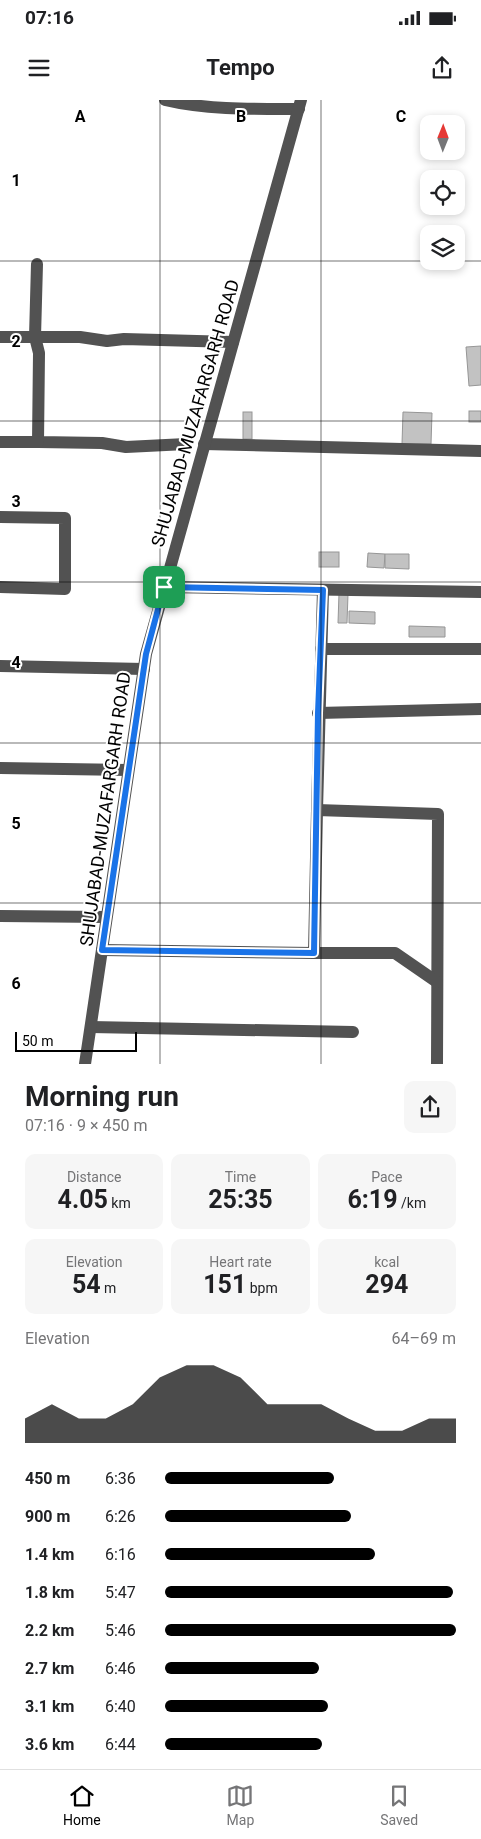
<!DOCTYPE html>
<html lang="en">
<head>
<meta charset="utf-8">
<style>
	body { margin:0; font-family:Roboto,sans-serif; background:#f6f6f6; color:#202124; height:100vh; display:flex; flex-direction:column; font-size:19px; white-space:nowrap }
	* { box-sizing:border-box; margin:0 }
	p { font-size:16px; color:#757577 }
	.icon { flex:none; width:28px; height:28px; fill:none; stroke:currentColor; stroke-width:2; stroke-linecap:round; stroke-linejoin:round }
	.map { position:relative; height:964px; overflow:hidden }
	.side { display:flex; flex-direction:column; background:#fff; flex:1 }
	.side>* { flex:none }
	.needle { width:32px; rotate:1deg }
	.tools { position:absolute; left:420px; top:15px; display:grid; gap:10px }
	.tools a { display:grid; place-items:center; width:45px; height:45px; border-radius:10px; background:#fff; box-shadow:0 2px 8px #0003; font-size:25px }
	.scale { position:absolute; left:15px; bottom:12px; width:122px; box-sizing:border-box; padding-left:5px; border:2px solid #000; border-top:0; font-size:14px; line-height:18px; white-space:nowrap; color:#000; -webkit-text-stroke:4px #fff; paint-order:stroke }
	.pin { position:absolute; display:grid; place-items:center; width:42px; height:42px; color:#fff; margin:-21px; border-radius:10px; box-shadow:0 2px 8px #0006 }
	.round { display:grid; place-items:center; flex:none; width:52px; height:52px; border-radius:10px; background:#f6f6f6 }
	.summary { display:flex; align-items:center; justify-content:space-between; height:85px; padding:0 25px }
	h1 { font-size:28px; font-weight:700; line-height:38px }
	.stats { display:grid; grid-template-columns:repeat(3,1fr); gap:8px; height:85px; padding:5px 25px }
	.stats div { display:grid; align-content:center; border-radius:10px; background:#f6f6f6; text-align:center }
	.stats b { font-size:25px; font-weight:700 }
	.stats small { font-size:14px; font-weight:400 }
	.stats p { font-size:14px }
	.chart { height:140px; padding:10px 25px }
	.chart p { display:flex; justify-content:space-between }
	.chart svg { width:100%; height:90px; margin-top:5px; fill:#000; opacity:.7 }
	ul { padding:0 25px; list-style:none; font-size:16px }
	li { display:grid; grid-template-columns:80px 60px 1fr; align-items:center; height:38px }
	li i { height:12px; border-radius:6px; background:#000 }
	.status { display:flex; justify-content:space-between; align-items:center; height:35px; padding:0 25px; background:#fff; direction:ltr }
	.status svg { height:14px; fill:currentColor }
	header { display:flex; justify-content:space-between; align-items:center; height:65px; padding:0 25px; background:#fff; font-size:22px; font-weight:700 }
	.menu { display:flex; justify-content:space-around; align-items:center; height:70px; border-top:1px solid #e0e0e0; background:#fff; font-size:14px; color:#757577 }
	.menu a { display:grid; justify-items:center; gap:2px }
	.menu .current { color:#000 }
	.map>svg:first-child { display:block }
	.building { fill:#c2c2c2; stroke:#969696 }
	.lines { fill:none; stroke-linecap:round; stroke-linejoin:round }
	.minor { stroke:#525252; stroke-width:12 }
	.route-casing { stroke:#fff; stroke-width:10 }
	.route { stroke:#1a73e8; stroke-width:6 }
	.grid { fill:none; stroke:#000; stroke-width:1; stroke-opacity:0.55 }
	.labels { text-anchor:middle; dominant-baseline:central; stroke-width:4; stroke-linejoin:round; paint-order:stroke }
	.street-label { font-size:18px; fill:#000; stroke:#fff }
	.grid-label { font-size:16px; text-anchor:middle; font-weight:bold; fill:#000; stroke:#fff; stroke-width:4; stroke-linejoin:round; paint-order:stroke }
</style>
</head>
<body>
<div class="status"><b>07:16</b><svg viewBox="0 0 49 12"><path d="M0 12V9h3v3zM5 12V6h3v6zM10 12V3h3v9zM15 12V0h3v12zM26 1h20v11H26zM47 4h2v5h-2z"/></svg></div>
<header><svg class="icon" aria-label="menu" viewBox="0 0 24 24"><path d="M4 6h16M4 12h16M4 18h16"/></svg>Tempo<svg class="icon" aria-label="share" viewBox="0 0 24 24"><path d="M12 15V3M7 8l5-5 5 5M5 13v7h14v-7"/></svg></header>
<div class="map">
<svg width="481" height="964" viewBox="0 0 481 964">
	<rect width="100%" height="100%" fill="#fff"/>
	<g class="building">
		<path d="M481,246V285L469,286L466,247Z"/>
		<rect x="469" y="311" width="12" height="11"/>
		<rect x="243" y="312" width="9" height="27"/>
		<path d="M403,312L432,313L431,344H402Z"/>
		<rect x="319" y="452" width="20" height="15"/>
		<path d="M368,453L385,454L384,468L367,467Z"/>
		<path d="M385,454H409V469L385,468Z"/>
		<path d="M339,493L348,494L347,523H338Z"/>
		<path d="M349,511L375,512V524L349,523Z"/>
		<path d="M409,526L445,527V537H409Z"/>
	</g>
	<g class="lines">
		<g class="minor">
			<path d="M165,0C206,10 257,9 299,9"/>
			<path d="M37,164L35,237L39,253L38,342L102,343L126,347L186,344"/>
			<path d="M0,237H80L107,241L124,239L233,242"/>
			<path d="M0,342H38"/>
			<path d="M204,344L481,351"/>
			<path d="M0,417L65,418V489L0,487"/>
			<path d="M165,487L481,492"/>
			<path d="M321,549H481"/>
			<path d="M0,566L144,569"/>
			<path d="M318,613L481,609"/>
			<path d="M0,668L128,670"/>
			<path d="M317,710L323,490"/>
			<path d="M0,816L106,817"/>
			<path d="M102,850L314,853L317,710L438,714L437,964"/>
			<path d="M314,853H395L437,882"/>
			<path d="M91,927L353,932"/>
			<path d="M85,964L146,554L301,0"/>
		</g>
	</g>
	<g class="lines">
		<defs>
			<path id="route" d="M164,487L323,490L318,613L314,853L102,850L146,554Z"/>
		</defs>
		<use href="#route" class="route-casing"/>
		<use href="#route" class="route"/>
	</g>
	<path class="grid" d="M160,0V964M321,0V964M0,161H429M456,161H481M0,321H481M0,482H481M0,643H481M0,803H481"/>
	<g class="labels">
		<g class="street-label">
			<text transform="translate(195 313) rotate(-74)">SHUJABAD-MUZAFARGARH ROAD</text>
			<text transform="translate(105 709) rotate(-82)">SHUJABAD-MUZAFARGARH ROAD</text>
		</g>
	</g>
	<g class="grid-label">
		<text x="80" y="22">A</text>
		<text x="241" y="22">B</text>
		<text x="401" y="22">C</text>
		<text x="16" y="86">1</text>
		<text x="16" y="247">2</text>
		<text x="16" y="407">3</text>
		<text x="16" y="568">4</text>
		<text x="16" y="729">5</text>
		<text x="16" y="889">6</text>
	</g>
</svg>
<div class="tools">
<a><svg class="needle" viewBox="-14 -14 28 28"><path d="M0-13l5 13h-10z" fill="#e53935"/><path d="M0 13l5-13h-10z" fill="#757577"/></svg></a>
<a><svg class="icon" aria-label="locate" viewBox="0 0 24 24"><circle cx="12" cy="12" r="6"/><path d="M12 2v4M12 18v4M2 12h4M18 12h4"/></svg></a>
<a><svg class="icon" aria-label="layers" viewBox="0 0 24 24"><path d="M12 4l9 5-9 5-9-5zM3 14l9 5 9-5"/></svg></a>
</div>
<div class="scale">50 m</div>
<div class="pin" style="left:164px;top:487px;background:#1e9e55"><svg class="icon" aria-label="arrive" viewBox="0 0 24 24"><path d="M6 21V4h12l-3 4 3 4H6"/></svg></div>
</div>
<section class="side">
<div class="summary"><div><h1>Morning run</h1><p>07:16 · 9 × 450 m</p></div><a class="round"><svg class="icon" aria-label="share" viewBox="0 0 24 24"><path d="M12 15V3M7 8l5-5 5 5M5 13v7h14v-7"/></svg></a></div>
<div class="stats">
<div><p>Distance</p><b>4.05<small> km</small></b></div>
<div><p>Time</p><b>25:35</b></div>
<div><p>Pace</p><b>6:19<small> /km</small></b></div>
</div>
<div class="stats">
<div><p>Elevation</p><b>54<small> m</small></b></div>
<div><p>Heart rate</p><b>151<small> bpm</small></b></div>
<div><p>kcal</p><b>294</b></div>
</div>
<div class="chart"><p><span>Elevation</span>64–69 m</p>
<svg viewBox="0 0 160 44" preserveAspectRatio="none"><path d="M0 44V32L10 25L20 32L30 32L40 25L50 12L60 6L70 6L80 12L90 25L100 25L110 25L120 32L130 38L140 38L150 32L160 32V44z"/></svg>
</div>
<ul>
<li><b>450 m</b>6:36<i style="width:58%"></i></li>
<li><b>900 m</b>6:26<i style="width:64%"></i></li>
<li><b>1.4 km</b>6:16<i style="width:72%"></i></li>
<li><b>1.8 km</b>5:47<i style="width:99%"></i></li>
<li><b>2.2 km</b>5:46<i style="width:100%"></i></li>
<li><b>2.7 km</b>6:46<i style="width:53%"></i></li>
<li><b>3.1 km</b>6:40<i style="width:56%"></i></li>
<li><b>3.6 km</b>6:44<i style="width:54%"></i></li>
</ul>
</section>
<nav class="menu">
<a class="current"><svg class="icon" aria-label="home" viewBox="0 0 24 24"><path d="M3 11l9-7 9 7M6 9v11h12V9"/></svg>Home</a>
<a><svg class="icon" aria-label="map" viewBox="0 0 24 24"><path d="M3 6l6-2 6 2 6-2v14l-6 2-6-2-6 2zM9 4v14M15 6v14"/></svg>Map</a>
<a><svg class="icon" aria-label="saved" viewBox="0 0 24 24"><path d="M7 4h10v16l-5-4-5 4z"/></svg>Saved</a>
</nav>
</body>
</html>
